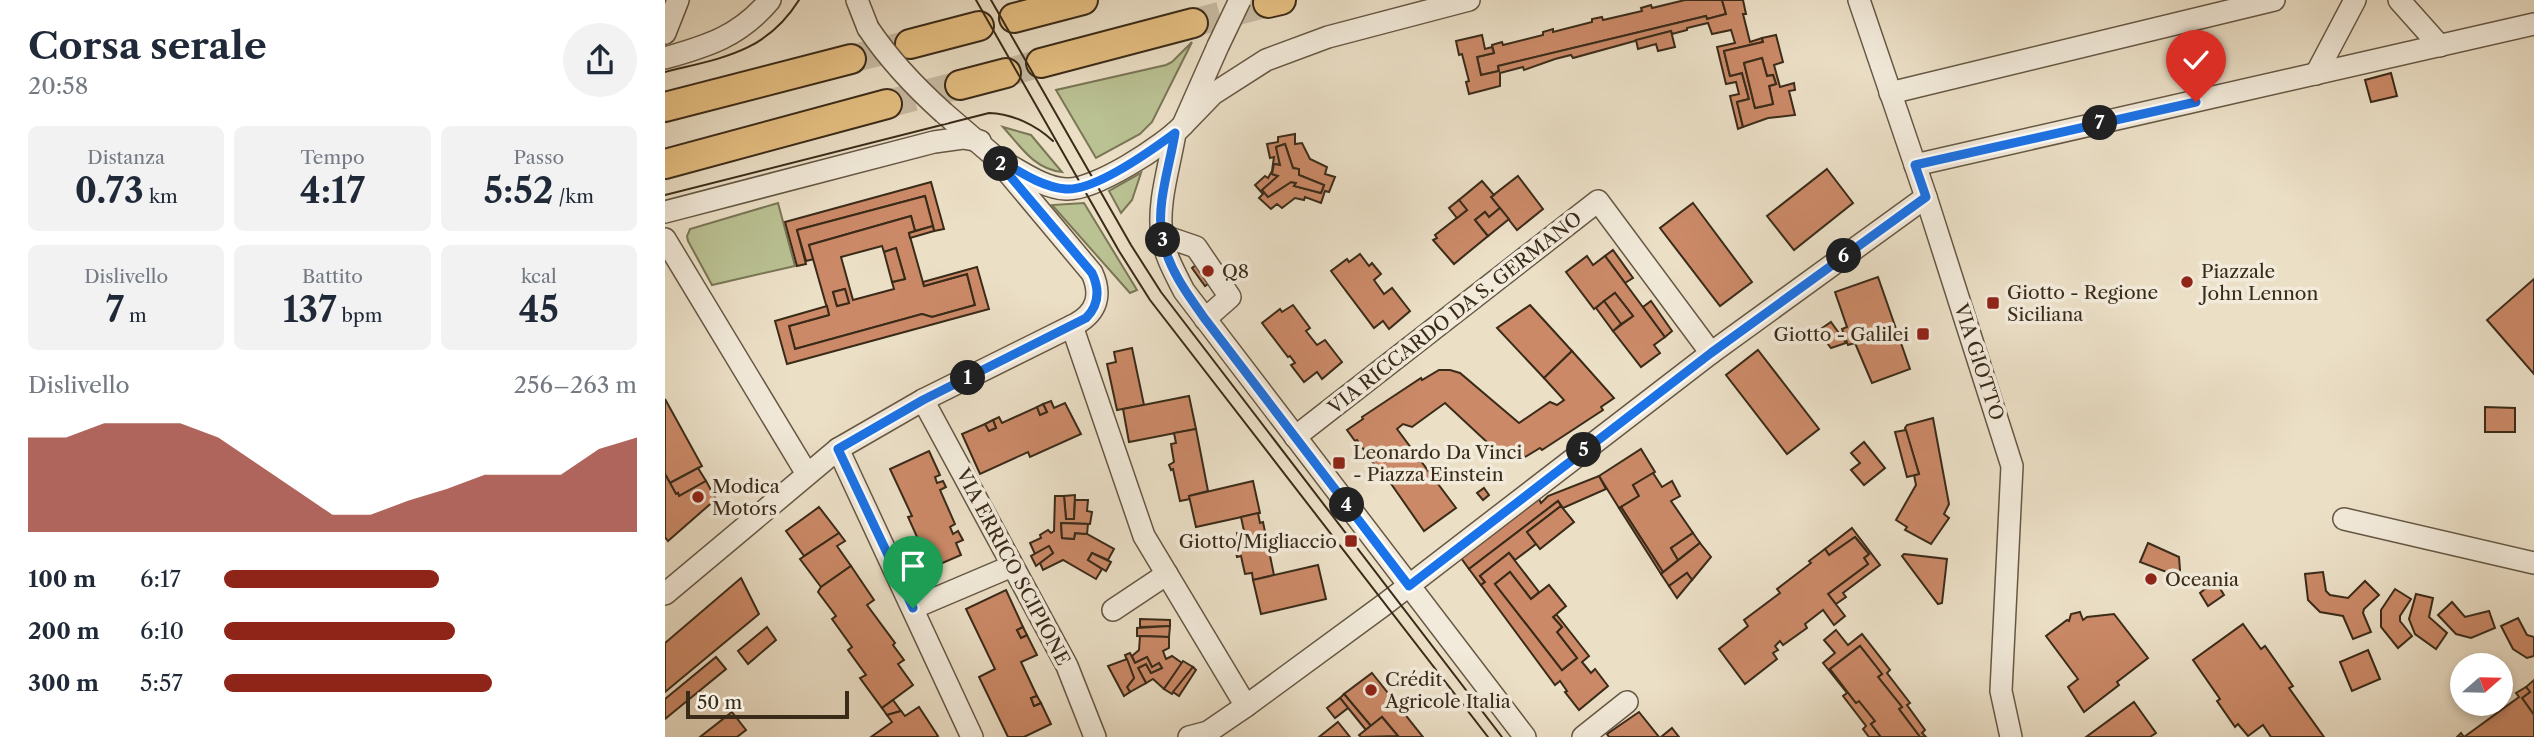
<!DOCTYPE html>
<html lang="it">
<head>
<meta charset="utf-8">
<style>
	body { margin:0; font-family:"Libre Caslon Text",serif; background:#f2f2f3; color:#1f2937; height:100vh; display:flex; flex-direction:column; font-size:26px; white-space:nowrap }
	* { box-sizing:border-box; margin:0 }
	p { font-size:23px; color:#747a83 }
	.icon { flex:none; width:38px; height:38px; fill:none; stroke:currentColor; stroke-width:2; stroke-linecap:round; stroke-linejoin:round }
	.map { position:relative; flex:1; overflow:hidden }
	.drawer { display:flex; flex-direction:column; background:#fff; width:665px }
	.drawer>* { flex:none }
	.needle { width:46px; rotate:70deg }
	.fabs { position:absolute; left:1785px; top:653px; display:grid; gap:14px }
	.fabs a { display:grid; place-items:center; width:63px; height:63px; border-radius:50%; background:#fff; box-shadow:0 4px 10px #0003; font-size:35px }
	.scale { position:absolute; left:21px; bottom:18px; width:163px; box-sizing:border-box; padding-left:7px; border:4px solid #3a2b19; border-top:0; font-size:19px; line-height:24px; white-space:nowrap; color:#3a2b19; -webkit-text-stroke:5px #f2eada; paint-order:stroke }
	.pin { position:absolute; display:grid; place-items:center; width:60px; height:60px; color:#fff; margin:-72px -30px; border-radius:50% 50% 50% 0; rotate:-45deg; box-shadow:0 0 7px #0007 }
	.pin .icon { rotate:45deg }
	.km { position:absolute; width:35px; height:35px; margin:-18px; border-radius:50%; background:#222; color:#fff; font-size:19px; line-height:35px; text-align:center }
	.round { display:grid; place-items:center; flex:none; width:74px; height:74px; border-radius:37px; background:#f2f2f3 }
	.summary { display:flex; align-items:center; justify-content:space-between; height:119px; padding:0 28px }
	h1 { font-size:38px; font-weight:800; line-height:52px }
	.stats { display:grid; grid-template-columns:repeat(3,1fr); gap:10px; height:119px; padding:7px 28px }
	.stats div { display:grid; align-content:center; border-radius:10px; background:#f2f2f3; text-align:center }
	.stats b { font-size:35px; font-weight:800 }
	.stats small { font-size:19px; font-weight:400 }
	.stats p { font-size:19px }
	.chart { height:196px; padding:14px 28px }
	.chart p { display:flex; justify-content:space-between }
	.chart svg { width:100%; height:126px; margin-top:7px; fill:#8f2418; opacity:.7 }
	ul { padding:0 28px; list-style:none; font-size:23px }
	li { display:grid; grid-template-columns:112px 84px 1fr; align-items:center; height:52px }
	li i { height:18px; border-radius:9px; background:#8f2418 }
	main { display:flex; flex:1; min-height:0 }
	.map>svg:first-child { display:block }
	.green { fill:#bac193; stroke:#7a7656; stroke-width:2 }
	.building { fill:#cb8967; stroke:#3a2b19; stroke-width:2; fill-rule:evenodd }
	.lines { fill:none; stroke-linecap:round; stroke-linejoin:round }
	.major-tunnel { stroke:#c8bba3; stroke-width:28; stroke-dasharray:28 14; stroke-linecap:butt }
	.minor-casing { stroke:#665844; stroke-width:24 }
	.major-casing { stroke:#3a2b19; stroke-width:32 }
	.minor { stroke:#f2eada; stroke-width:21 }
	.major { stroke:#e6c083; stroke-width:28 }
	.tram { stroke:#3a2b19; stroke-width:2 }
	.minor-bridge-casing { stroke:#665844; stroke-width:24; stroke-linecap:butt }
	.minor-bridge { stroke:#f2eada; stroke-width:21 }
	.route-casing { stroke:#fff; stroke-width:14 }
	.route { stroke:#1a73e8; stroke-width:9 }
	.poi-dot { fill:#8f2418; stroke:#f2eada; stroke-width:2.5 }
	.labels { text-anchor:middle; dominant-baseline:central; stroke-width:7; stroke-linejoin:round; paint-order:stroke }
	.poi-label { font-size:19px; fill:#3a2b19; stroke:#f2eada; text-anchor:start }
	.street-label { font-size:19px; fill:#3a2b19; stroke:#f2eada }
</style>
</head>
<body>
<main>
<section class="drawer">
<div class="summary"><div><h1>Corsa serale</h1><p>20:58</p></div><a class="round"><svg class="icon" aria-label="share" viewBox="0 0 24 24"><path d="M12 15V3M7 8l5-5 5 5M5 13v7h14v-7"/></svg></a></div>
<div class="stats">
<div><p>Distanza</p><b>0.73<small> km</small></b></div>
<div><p>Tempo</p><b>4:17</b></div>
<div><p>Passo</p><b>5:52<small> /km</small></b></div>
</div>
<div class="stats">
<div><p>Dislivello</p><b>7<small> m</small></b></div>
<div><p>Battito</p><b>137<small> bpm</small></b></div>
<div><p>kcal</p><b>45</b></div>
</div>
<div class="chart"><p><span>Dislivello</span>256–263 m</p>
<svg viewBox="0 0 160 44" preserveAspectRatio="none"><path d="M0 44V11L10 11L20 6L30 6L40 6L50 11L60 20L70 29L80 38L90 38L100 33L110 29L120 24L130 24L140 24L150 15L160 11V44z"/></svg>
</div>
<ul>
<li><b>100 m</b>6:17<i style="width:52%"></i></li>
<li><b>200 m</b>6:10<i style="width:56%"></i></li>
<li><b>300 m</b>5:57<i style="width:65%"></i></li>
</ul>
</section>
<div class="map">
<svg width="1869" height="737" viewBox="0 0 1869 737">
	<rect width="100%" height="100%" fill="#ebdfc6"/>
	<filter id="stains"><feTurbulence type="fractalNoise" baseFrequency=".00286" numOctaves="4"/><feColorMatrix values="0 0 0 0 .2 0 0 0 0 .09 0 0 0 0 .02 0 0 0 .5 -.17"/></filter>
	<radialGradient id="worn" r=".72"><stop offset=".6" stop-color="#630" stop-opacity="0"/><stop offset="1" stop-color="#630" stop-opacity=".3"/></radialGradient>
	<g class="green">
		<path d="M527,42L487,122L475,134L431,158L391,90L501,65L507,62Z"/>
		<path d="M338,127L366,135L397,172C369,169 356,147 338,127Z"/>
		<path d="M476,173L467,200L456,213L444,191Z"/>
		<path d="M113,203L130,266L47,285L23,241L22,236L25,229Z"/>
		<path d="M419,203L472,290L465,293L387,205Z"/>
	</g>
	<g class="building">
		<path d="M1020,0H1057L1061,14L1042,19L1041,16L833,66L834,71L816,75L812,57L829,53L827,45L837,42L838,45L878,35V32L888,29V32L927,22V19L937,17L938,20L977,11L976,8L986,5L987,8Z"/>
		<path d="M1057,0H1078L1081,14H1078L1085,42L1097,38L1098,42L1059,51L1065,76L1077,73L1084,99L1072,102L1078,127L1073,129L1065,96L1074,94L1071,82L1061,84L1052,47L1070,43L1066,30L1047,34L1043,23L1022,28V30L1007,34L1006,31L908,58L906,55L890,59L859,70L858,67L835,73V86L804,94L801,82L804,81L797,54L794,55L791,41L817,35L820,49L827,47L829,53L812,57L816,75L834,71L833,66L1041,16L1042,19L1061,14Z"/>
		<path d="M1006,31L1010,47L993,51L991,44L973,49L971,40Z"/>
		<path d="M1111,35L1118,62L1109,65L1115,87L1129,83L1130,90L1124,91L1130,115L1103,118L1078,127L1072,102L1084,99L1077,73L1065,76L1059,51L1098,42L1097,38ZM1097,58L1102,76L1108,75L1111,84L1104,86L1108,104L1090,108L1079,63Z"/>
		<path d="M1097,58L1102,76L1108,75L1111,84L1104,86L1108,104L1090,108L1079,63Z"/>
		<path d="M1726,73L1732,96L1706,102L1700,80Z"/>
		<path d="M630,134V144L637,143L645,159L662,167L660,174L670,177L664,192L660,191L656,203L640,197L639,200L630,198L617,208L612,204L606,209L594,198L598,194L590,185L600,176L603,178L607,171L609,157L605,158L602,144L613,142V137ZM620,144L628,168L634,169V175L659,185L656,193L629,186L631,183L626,182L603,197L597,190L613,176L607,174L609,164L615,165L611,147Z"/>
		<path d="M620,144L628,168L634,169V175L659,185L656,193L629,186L631,183L626,182L603,197L597,190L613,176L607,174L609,164L615,165L611,147Z"/>
		<path d="M1162,169L1188,203L1129,250L1102,216Z"/>
		<path d="M853,176L878,209L852,230L826,197Z"/>
		<path d="M817,181L829,195L826,197L835,208L824,217L820,212L810,220L823,236L789,264L768,240L772,238L770,235L802,210L794,200Z"/>
		<path d="M266,182L279,229L269,231L260,196L132,230L141,264L132,266L120,222Z"/>
		<path d="M260,196L268,226L250,231L246,216L144,245L149,259L141,261L132,230Z"/>
		<path d="M794,200L802,210L792,218L784,208Z"/>
		<path d="M1028,203L1087,282L1055,306L995,228Z"/>
		<path d="M835,208L844,219L823,236L810,220L820,212L824,217Z"/>
		<path d="M246,216L250,231L244,233L259,286L302,274L310,305L267,317L257,314L130,349L124,326L164,315L144,245ZM217,246L219,252L231,248L240,279L227,282L229,289L188,300L176,257ZM180,289L184,303L172,306L168,292Z"/>
		<path d="M268,226L269,231L245,238L244,233Z"/>
		<path d="M231,248L240,279L227,282L219,252Z"/>
		<path d="M948,250L968,278L960,283L940,256Z"/>
		<path d="M546,254L560,272L540,286L527,268Z"/>
		<path d="M695,254L704,266L707,263L716,274L709,280L719,294L727,288L745,311L724,329L718,321L709,328L666,271L682,259L684,262Z"/>
		<path d="M922,256L928,265L940,256L1000,337L989,345L995,353L976,367L948,331L968,316L950,293L929,309L901,272Z"/>
		<path d="M312,267L324,309L122,364L110,321L162,306L164,315L124,326L130,349L257,314L267,317L310,305L302,274L259,286L258,282Z"/>
		<path d="M1213,277L1245,369L1207,383L1190,343L1183,345L1177,329L1182,327L1170,292Z"/>
		<path d="M1869,279V374L1822,320Z"/>
		<path d="M180,289L184,303L172,306L168,292Z"/>
		<path d="M950,293L968,316L956,324L939,301Z"/>
		<path d="M939,301L956,324L948,331L931,308Z"/>
		<path d="M986,301L1007,331L1000,337L978,307Z"/>
		<path d="M628,305L645,328L641,331L652,345L660,340L677,362L657,379L652,372L639,382L626,365L630,363L625,356L623,357L597,323L615,309L617,312Z"/>
		<path d="M865,305L907,351L879,378L832,328Z"/>
		<path d="M1166,322L1181,343L1166,348L1153,331Z"/>
		<path d="M467,348L479,405L452,410L442,364L451,362L449,352Z"/>
		<path d="M1093,350L1154,429L1122,454L1061,375Z"/>
		<path d="M907,351L949,398L936,407L938,410L877,450L875,448L860,457L841,456L824,444L780,403L747,427L738,424L732,429L791,508L759,531L722,478L720,480L692,440L690,441L682,430L698,419L697,417L756,378L757,380L774,370H785L795,373L854,423L885,402L892,405L899,400L879,378Z"/>
		<path d="M524,396L531,429L464,442L458,409Z"/>
		<path d="M0,399L37,466L5,483L0,474Z"/>
		<path d="M386,401L389,408L400,403L416,434L365,457L363,452L315,474L297,434L320,424L324,431L331,428L328,420L334,417L337,423L372,407L375,415L382,412L378,404Z"/>
		<path d="M378,404L382,412L375,415L372,407Z"/>
		<path d="M1820,407L1850,408V432H1820Z"/>
		<path d="M1268,418L1284,504L1279,514L1284,518L1266,544L1240,530L1242,527L1231,520L1251,485L1249,475L1254,474L1240,428L1242,425Z"/>
		<path d="M328,420L331,428L324,431L320,424Z"/>
		<path d="M531,429L543,491L524,496L525,499L515,501L508,469L506,470L504,465L509,462L506,444L511,443L509,433Z"/>
		<path d="M1241,430L1254,474L1242,477L1230,432Z"/>
		<path d="M1199,442L1220,468L1199,485L1186,470L1195,463L1186,453Z"/>
		<path d="M976,449L990,472L968,485L974,496L954,508L934,476Z"/>
		<path d="M264,451L275,475L270,477L272,483L278,481L281,487L275,490L290,524L285,527L288,534L293,531L298,540L291,543L296,555L266,568L243,517L247,516L225,469Z"/>
		<path d="M33,468L41,481L14,496L13,493L11,494L5,483Z"/>
		<path d="M988,473L997,487L1007,481L1015,496L1006,501L1028,533L1006,548L1013,560L998,572L956,507L974,496L968,485Z"/>
		<path d="M0,474L11,494L13,493L14,496L41,481L51,499L3,541L0,537Z"/>
		<path d="M934,476L941,489L898,508L893,501L804,569L796,558L874,499L876,503L883,496Z"/>
		<path d="M588,481L595,513L531,527L524,496Z"/>
		<path d="M819,488L824,495L818,500L812,493Z"/>
		<path d="M410,495L409,519H401L399,496Z"/>
		<path d="M390,496H399L401,519H409L410,500H423L422,511L427,512L425,524L396,523L397,538L409,539L410,533L422,534L449,549L443,560L427,553L423,560L437,569L431,579L398,560L378,570L375,563L388,553L384,546L370,554L365,543L376,538L375,535L383,530L386,533L389,531Z"/>
		<path d="M893,501L896,506L862,532L871,544L850,560L844,553L815,576L820,582L816,585L804,569Z"/>
		<path d="M896,506L909,522L875,549L862,532Z"/>
		<path d="M154,507L174,533L139,556L121,531Z"/>
		<path d="M956,507L998,572L996,574L954,508Z"/>
		<path d="M593,513L595,523L598,522L609,575L588,580L587,573L580,574L576,556L572,557L570,547L575,546L572,533L579,531L576,517Z"/>
		<path d="M396,523L423,524L422,534L410,533L409,539L397,538Z"/>
		<path d="M1187,528L1215,565L1178,593L1181,597L1171,604L1163,594L1203,564L1199,558L1204,554L1190,537L1164,555L1160,549Z"/>
		<path d="M174,533L180,541L172,546L186,566L156,587L135,559Z"/>
		<path d="M1028,533L1035,543L1013,560L1006,548Z"/>
		<path d="M1190,537L1204,554L1199,558L1203,564L1163,594L1180,616L1169,625L1158,610L1140,624L1142,628L1118,645L1115,641L1110,646L1113,650L1108,653L1112,659L1080,684L1054,649L1083,626L1079,620L1115,593L1112,589L1146,563L1144,561L1160,549L1164,555Z"/>
		<path d="M1035,543L1046,557L1027,580L1022,573L1004,586L996,574Z"/>
		<path d="M1483,543L1514,557L1515,570L1512,576L1475,562Z"/>
		<path d="M384,546L388,553L371,566L366,556Z"/>
		<path d="M427,553L446,562L441,571L423,560Z"/>
		<path d="M844,553L874,592L866,599L845,572L830,584L897,670L912,658L892,632L897,627L888,617L891,614L924,656L917,662L926,673L930,669L943,686L914,710L900,692L902,691L895,681L890,685L816,585L820,582L815,576Z"/>
		<path d="M1239,554L1282,559L1277,603L1273,604L1237,556Z"/>
		<path d="M653,565L661,599L596,614L588,580Z"/>
		<path d="M186,566L209,600L202,605L230,643L228,645L239,660L233,664L248,685L217,708L195,678L201,675L183,650L187,647L167,619L171,616L153,592L156,587Z"/>
		<path d="M845,572L866,599L884,585L901,606L888,617L897,627L892,632L912,658L897,670L830,584Z"/>
		<path d="M1658,572L1661,591L1665,595L1683,598L1700,581L1714,595L1699,609L1698,613L1706,632L1688,639L1678,616L1655,612L1643,600L1640,574Z"/>
		<path d="M1022,573L1027,580L1012,598L1004,586Z"/>
		<path d="M76,578L94,614L0,692V643Z"/>
		<path d="M1546,581L1548,584L1551,582L1559,595L1543,606L1535,593L1540,589L1538,586Z"/>
		<path d="M1730,589L1746,599L1735,616V621L1747,636L1733,648L1716,627V610Z"/>
		<path d="M341,590L358,627L352,630L356,638L362,635L372,655L356,662L372,696L366,698L369,706L376,703L386,724L359,737H343L314,677L330,669L301,609Z"/>
		<path d="M1751,594L1768,598L1764,617L1782,633L1771,649L1750,634L1744,619Z"/>
		<path d="M1787,602L1800,617L1824,611L1830,628L1806,638L1791,634L1773,615Z"/>
		<path d="M1415,612L1418,620L1422,617L1449,614L1483,658L1452,682L1454,685L1419,712L1403,687L1413,679L1381,636L1402,620L1404,621L1406,614Z"/>
		<path d="M1853,618L1862,635L1869,637V656L1862,658L1848,649L1836,626Z"/>
		<path d="M475,619L505,620V626L475,627Z"/>
		<path d="M1578,624L1596,649L1600,646L1628,686L1624,688L1659,737H1606L1598,725L1583,736L1573,724L1570,727L1552,701L1555,699L1528,660Z"/>
		<path d="M505,626L504,637L472,636V628Z"/>
		<path d="M102,627L111,640L83,664L73,651Z"/>
		<path d="M358,627L362,635L356,638L352,630Z"/>
		<path d="M1171,630L1183,645L1197,634L1225,670L1222,673L1245,703L1242,705L1260,730L1257,733L1261,737H1255L1234,709L1237,707L1213,677L1217,674L1195,646L1165,669L1191,703L1194,701L1210,721L1206,724L1216,737H1204L1198,729L1201,726L1178,696L1182,693L1158,663L1170,653L1159,640Z"/>
		<path d="M475,636L504,637V648L498,651L501,659L507,656L517,663L499,689L488,679L481,683L473,668L481,664L486,673L497,668L494,663L487,667L482,657L470,663L467,656L474,650Z"/>
		<path d="M1195,646L1217,674L1213,677L1237,707L1234,709L1255,737H1216L1206,724L1210,721L1194,701L1191,703L1165,669Z"/>
		<path d="M1703,650L1715,679L1687,691L1675,662Z"/>
		<path d="M465,653L470,663L482,657L487,667L494,663L497,668L486,673L481,664L473,668L481,683L465,692L462,687L469,678L460,655Z"/>
		<path d="M51,657L61,669L0,719V699Z"/>
		<path d="M462,659L469,678L462,687L465,692L459,696L443,666Z"/>
		<path d="M518,661L528,667L507,694L499,689Z"/>
		<path d="M528,667L531,670L514,696L508,692Z"/>
		<path d="M707,673L758,737H731L733,736L717,717L706,726L679,694Z"/>
		<path d="M1869,680V715L1857,698L1865,692L1861,687Z"/>
		<path d="M1861,687L1865,692L1857,698L1869,715V737H1792L1796,733L1799,737L1854,697L1851,693Z"/>
		<path d="M679,694L706,726L701,730L675,698Z"/>
		<path d="M372,696L376,703L369,706L366,698Z"/>
		<path d="M675,698L683,708L670,718L662,708Z"/>
		<path d="M228,700L236,711L222,715L217,708Z"/>
		<path d="M1469,702L1491,733L1485,737H1421Z"/>
		<path d="M254,707L273,736L271,737H206L227,722L222,715L236,711L240,716Z"/>
		<path d="M67,712L81,730L72,737H35Z"/>
		<path d="M974,712L994,737H944L942,734Z"/>
		<path d="M717,717L733,736L696,737L694,735Z"/>
		<path d="M673,722L685,737H654Z"/>
		<path d="M1007,728L1014,737H996Z"/>
	</g>
	<g class="lines">
		<g class="major-tunnel">
			<path d="M528,23L603,3"/>
			<path d="M186,59L245,44"/>
			<path d="M341,73L376,63"/>
			<path d="M222,104L295,85"/>
		</g>
		<defs>
			<g id="minor">
				<path d="M192,0L203,28"/>
				<path d="M1194,0L1261,197L1347,466L1336,691L1346,737"/>
				<path d="M1734,0L1775,46"/>
				<path d="M0,33L13,0"/>
				<path d="M0,58C43,46 75,36 105,0"/>
				<path d="M1651,74L1690,0"/>
				<path d="M1225,93L1609,0"/>
				<path d="M518,125L548,94L601,60L663,37L804,0"/>
				<path d="M510,133C505,165 492,203 497,236C500,256 510,273 519,291L860,737"/>
				<path d="M342,164C360,174 380,188 401,189C429,191 500,145 518,125L553,46"/>
				<path d="M1250,165L1869,24"/>
				<path d="M0,212L269,142L298,138L315,141"/>
				<path d="M496,235L531,247L565,297L540,319"/>
				<path d="M0,239L142,474"/>
				<path d="M407,326L479,536L581,706"/>
				<path d="M258,400L402,666L430,737"/>
				<path d="M630,437L933,201L1046,353"/>
				<path d="M173,449L307,737"/>
				<path d="M1679,519L1869,563"/>
				<path d="M0,594L173,449L258,400L411,324C432,312 437,295 427,273L329,156L279,113"/>
				<path d="M248,608L347,566"/>
				<path d="M448,610L502,574"/>
				<path d="M524,737L543,732L581,706L720,604L1046,353L1261,197"/>
				<path d="M918,737L962,702"/>
			</g>
			<g id="major">
				<path d="M603,3L616,0"/>
				<path d="M349,18L418,0"/>
				<path d="M245,44L314,26"/>
				<path d="M376,63L528,23"/>
				<path d="M295,85L341,73"/>
				<path d="M0,107L186,59"/>
				<path d="M0,164L222,104"/>
			</g>
		</defs>
		<use href="#minor" class="minor-casing"/>
		<use href="#major" class="major-casing"/>
		<use href="#minor" class="minor"/>
		<use href="#major" class="major"/>
		<g class="tram">
			<path d="M311,0L454,251L485,300L823,737"/>
			<path d="M326,0L466,245L496,292L837,737"/>
			<path d="M0,72C56,58 101,53 134,0"/>
			<path d="M0,195L324,113C348,114 371,125 388,141"/>
		</g>
		<defs>
			<g id="minor-bridge">
				<path d="M203,28C225,61 250,87 279,113"/>
				<path d="M553,46L575,0"/>
			</g>
		</defs>
		<use href="#minor-bridge" class="minor-bridge-casing"/>
		<use href="#minor-bridge" class="minor-bridge"/>
	</g>
	<g class="lines">
		<defs>
			<path id="route" d="M248,608L173,449L258,400L421,318C434,305 435,290 427,273L328,156C351,169 375,187 401,189C430,191 487,150 510,133C505,165 491,204 497,237C503,268 522,294 540,319L744,586L1046,353L1261,197L1250,165L1531,102"/>
		</defs>
		<use href="#route" class="route-casing"/>
		<use href="#route" class="route"/>
	</g>
	<g class="poi-dot">
		<circle cx="543" cy="271" r="7"/>
		<circle cx="1522" cy="282" r="7"/>
		<rect x="1321" y="296" width="14" height="14" rx="3.5"/>
		<rect x="1251" y="327" width="14" height="14" rx="3.5"/>
		<rect x="667" y="456" width="14" height="14" rx="3.5"/>
		<circle cx="33" cy="497" r="7"/>
		<rect x="679" y="534" width="14" height="14" rx="3.5"/>
		<circle cx="1486" cy="579" r="7"/>
		<circle cx="706" cy="690" r="7"/>
	</g>
	<g class="labels">
		<g class="poi-label">
			<text x="557" y="271">Q8</text>
			<text x="1536" y="271">Piazzale<tspan x="1536" dy="22">John Lennon</tspan></text>
			<text x="1342" y="292">Giotto - Regione<tspan x="1342" dy="22">Siciliana</tspan></text>
			<text x="1244" y="334" text-anchor="end">Giotto - Galilei</text>
			<text x="688" y="452">Leonardo Da Vinci<tspan x="688" dy="22">- Piazza Einstein</tspan></text>
			<text x="47" y="486">Modica<tspan x="47" dy="22">Motors</tspan></text>
			<text x="672" y="541" text-anchor="end">Giotto/Migliaccio</text>
			<text x="1500" y="579">Oceania</text>
			<text x="720" y="679">Crédit<tspan x="720" dy="22">Agricole Italia</tspan></text>
		</g>
		<g class="street-label">
			<text transform="translate(790 313) rotate(-38)">VIA RICCARDO DA S. GERMANO</text>
			<text transform="translate(1314 362) rotate(72)">VIA GIOTTO</text>
			<text transform="translate(348 567) rotate(62)">VIA ERRICO SCIPIONE</text>
		</g>
	</g>
	<rect width="100%" height="100%" filter="url(#stains)"/>
	<rect width="100%" height="100%" fill="url(#worn)"/>
</svg>
<div class="fabs">
<a><svg class="needle" viewBox="-14 -14 28 28"><path d="M0-13l5 13h-10z" fill="#e53935"/><path d="M0 13l5-13h-10z" fill="#747a83"/></svg></a>
</div>
<div class="scale">50 m</div>
<div class="pin" style="left:248px;top:608px;background:#1e9e55"><svg class="icon" aria-label="arrive" viewBox="0 0 24 24"><path d="M6 21V4h12l-3 4 3 4H6"/></svg></div>
<div class="pin" style="left:1531px;top:102px;background:#d93025"><svg class="icon" aria-label="check" viewBox="0 0 24 24"><path d="M5 12l5 5 9-10"/></svg></div>
<b class="km" style="left:303px;top:378px">1</b>
<b class="km" style="left:336px;top:164px">2</b>
<b class="km" style="left:498px;top:240px">3</b>
<b class="km" style="left:682px;top:505px">4</b>
<b class="km" style="left:919px;top:450px">5</b>
<b class="km" style="left:1179px;top:256px">6</b>
<b class="km" style="left:1435px;top:123px">7</b>
</div>
</main>
</body>
</html>
